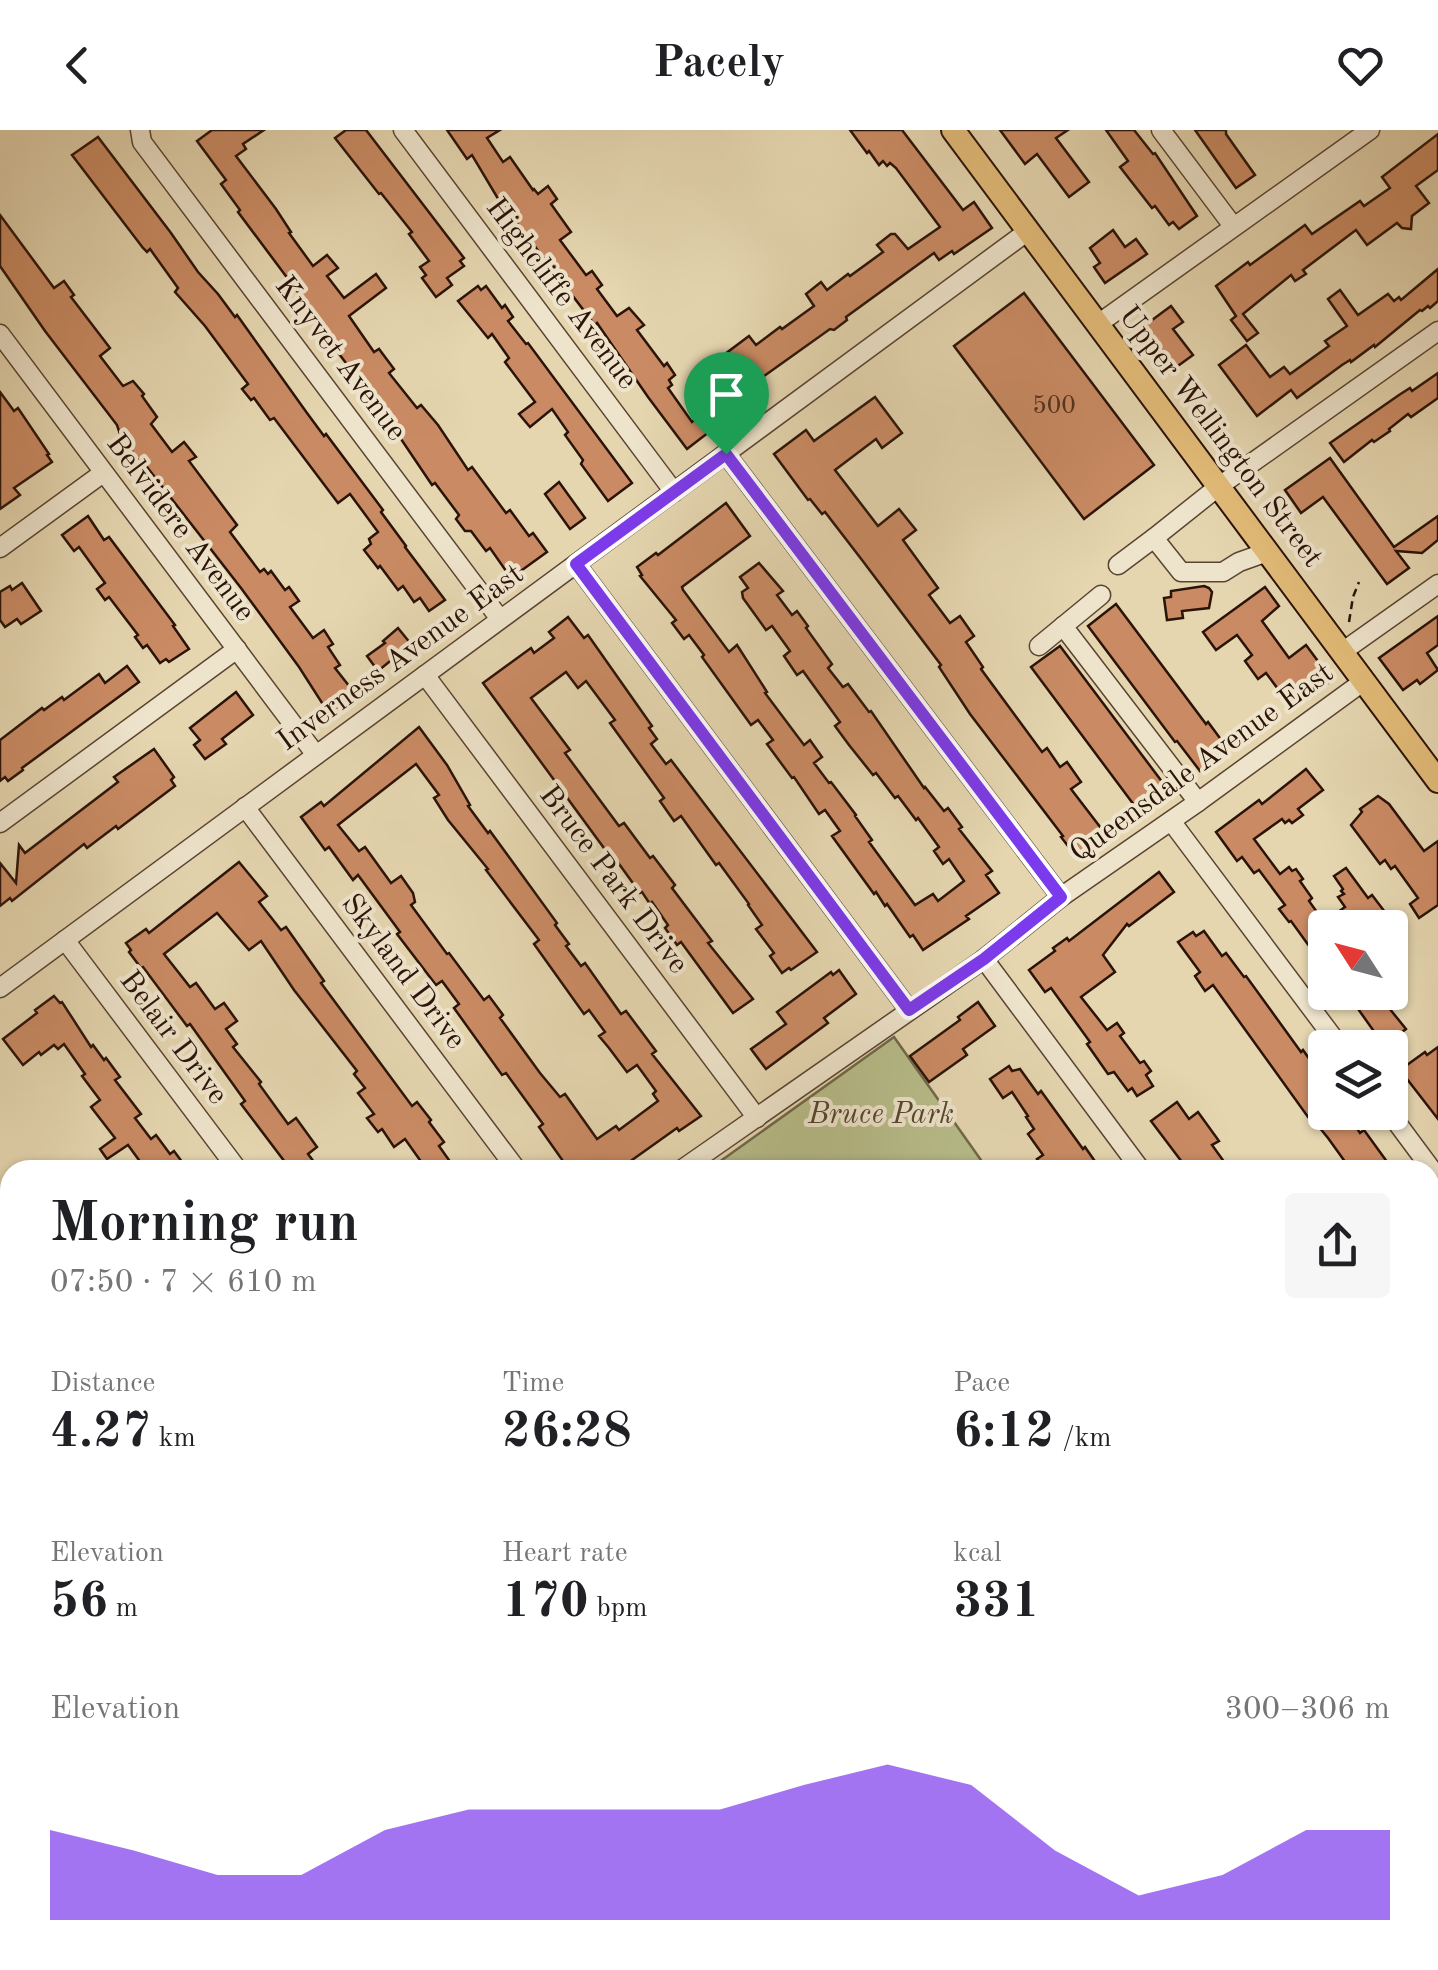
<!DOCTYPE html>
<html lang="en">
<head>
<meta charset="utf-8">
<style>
	body { margin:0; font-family:"Old Standard TT",serif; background:#f6f6f6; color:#202124; height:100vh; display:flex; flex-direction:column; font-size:38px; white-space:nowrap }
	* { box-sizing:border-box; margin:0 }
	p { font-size:32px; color:#757577 }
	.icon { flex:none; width:55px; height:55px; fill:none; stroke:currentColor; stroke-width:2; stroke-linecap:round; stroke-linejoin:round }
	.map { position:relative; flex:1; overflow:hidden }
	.sheet { position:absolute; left:0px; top:1030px; width:1440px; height:810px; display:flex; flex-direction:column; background:#fff; border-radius:30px 30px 0 0; box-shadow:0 2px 8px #0004 }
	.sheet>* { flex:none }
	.needle { width:65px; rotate:306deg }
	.buttons { position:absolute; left:1308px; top:780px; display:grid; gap:20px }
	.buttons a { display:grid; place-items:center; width:100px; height:100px; border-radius:10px; background:#fff; box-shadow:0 2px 8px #0004; font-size:50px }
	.pin { position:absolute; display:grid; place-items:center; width:85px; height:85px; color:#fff; margin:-102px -42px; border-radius:50% 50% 50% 0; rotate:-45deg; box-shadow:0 0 10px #0007 }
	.pin .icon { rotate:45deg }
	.round { display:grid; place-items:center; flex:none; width:105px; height:105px; border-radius:10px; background:#f6f6f6 }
	.summary { display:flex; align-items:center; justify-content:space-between; height:170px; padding:0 50px }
	h1 { font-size:55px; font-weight:700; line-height:75px }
	.stats { display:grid; grid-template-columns:repeat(3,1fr); gap:15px; height:170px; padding:10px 50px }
	.stats div { display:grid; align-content:center }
	.stats b { font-size:50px; font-weight:700 }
	.stats small { font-size:28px; font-weight:400 }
	.stats p { font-size:28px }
	.chart { height:280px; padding:20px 50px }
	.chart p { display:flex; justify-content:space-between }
	.chart svg { width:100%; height:180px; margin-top:10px; fill:#7c3aed; opacity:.7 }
	header { display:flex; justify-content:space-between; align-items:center; height:130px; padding:0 50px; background:#fff; font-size:45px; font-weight:700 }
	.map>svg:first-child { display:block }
	.green { fill:#b7bd8a; stroke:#706849; stroke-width:2.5 }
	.building { fill:#ca8b64; stroke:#2a1308; stroke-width:2.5; fill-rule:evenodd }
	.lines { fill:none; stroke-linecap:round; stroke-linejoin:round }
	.minor-casing { stroke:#594432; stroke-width:21 }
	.major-casing { stroke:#2a1308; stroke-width:26 }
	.path { stroke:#2a1308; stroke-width:2.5; stroke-dasharray:8 5; stroke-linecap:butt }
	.minor { stroke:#eee4cc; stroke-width:18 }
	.major { stroke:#e2bb78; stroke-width:22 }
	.route-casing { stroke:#fff; stroke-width:20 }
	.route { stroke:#7c3aed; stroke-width:12 }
	.labels { text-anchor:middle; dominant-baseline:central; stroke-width:8; stroke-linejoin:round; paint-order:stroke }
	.number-label { font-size:25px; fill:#52311f }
	.street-label { font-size:30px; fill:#2a1308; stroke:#eee4cc }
	.park-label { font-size:30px; font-style:italic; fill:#54462f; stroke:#eee4cc }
</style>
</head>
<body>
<header><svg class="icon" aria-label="back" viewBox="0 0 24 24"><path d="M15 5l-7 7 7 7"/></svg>Pacely<svg class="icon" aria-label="heart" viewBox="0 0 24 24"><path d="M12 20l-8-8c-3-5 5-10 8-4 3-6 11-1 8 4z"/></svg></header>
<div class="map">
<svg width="1438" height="1840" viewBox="0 0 1438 1840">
	<rect width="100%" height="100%" fill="#e5d6b0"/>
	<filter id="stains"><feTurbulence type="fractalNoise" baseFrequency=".002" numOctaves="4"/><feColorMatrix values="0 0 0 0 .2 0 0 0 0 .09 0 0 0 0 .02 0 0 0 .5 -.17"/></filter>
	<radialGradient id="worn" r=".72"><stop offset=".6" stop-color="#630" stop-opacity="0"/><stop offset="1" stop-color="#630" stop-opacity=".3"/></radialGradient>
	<g class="green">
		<path d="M894,907L988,1040H708Z"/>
		<path d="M10,1107V1224L0,1232V1115Z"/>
	</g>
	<g class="building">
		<path d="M212,0H264L243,14L246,19L236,26L276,79L291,102L289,103L313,136L327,125L338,138L327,146L344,168L376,144L386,158L349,186L374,222L379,219L394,239L389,243L417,278L421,275L438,295L468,340L472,337L506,383L510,380L529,406L533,403L547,422L511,448L490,418L486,421L471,401H465L456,389L459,385L435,353L432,355L401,309L377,280L380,278L308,183L312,181L238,82L240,80L221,54L226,50L197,11Z"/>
		<path d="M346,0H366L464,128L460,131L464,136L447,148L452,155L436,167L422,148L426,145L420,137L429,131L409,104L412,102L381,63L379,64L335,8Z"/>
		<path d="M447,0H500L487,8L503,32L510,27L533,60L534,59L538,64L548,56L557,69L551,74L571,102L560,110L586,145L592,141L602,155L597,159L617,186L629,178L644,195L637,200L664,236L667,233L675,245L669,250L672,255L668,258L692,292L698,287L709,302L687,319L648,267L597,193L595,195L497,67L472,25L467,29Z"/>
		<path d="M850,0H902L963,80L974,72L992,98L954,124L952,121L939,130L934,123L846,187L847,190L834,200L830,199L753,254L743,241L728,253L718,239L726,233L721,227L749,206L756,215L780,197L782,199L814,176L806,164L821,152L827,160L848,144L850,146L883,122L877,115L891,104H895L908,119L940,97L896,38L890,33L887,36L883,31L879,35L869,21L867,23Z"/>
		<path d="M1000,0H1068L1056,8L1089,52L1069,67L1037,24L1025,34Z"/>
		<path d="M1106,0H1134L1153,24L1155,23L1197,86L1179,99L1173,92L1169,95L1155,76L1152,78L1120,37L1128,31Z"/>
		<path d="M1195,0H1226V4L1255,45L1236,58Z"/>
		<path d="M1438,4V40L1416,56L1429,73L1412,86L1411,99L1402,98L1397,93L1367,115L1356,100L1303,140L1306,144L1295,151L1291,145L1243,184L1258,203L1247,211L1231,190L1236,186L1216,156L1248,132L1250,135L1305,95L1312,104L1360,71L1364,76L1390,58L1382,47Z"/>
		<path d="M98,7L171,103L198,142L218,164L235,187L237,185L307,283L324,306L326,304L383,380L381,382L406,416L405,417L445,470L429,481L420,468L414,472L403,456L398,460L380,436L378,438L364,420L371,414L369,409L378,402L350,364L338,373L274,288L270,290L254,268L251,270L242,259L248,254L245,250L205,196L175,162L178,158L150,119L147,122L143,118L72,25Z"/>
		<path d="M0,85L54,158L64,151L74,165L71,167L110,218L100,226L123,256L133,251L144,264L142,266L157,287L151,294L172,322L184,312L196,327L189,331L237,395L230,402L260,442L264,439L268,444L271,441L285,460L289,457L299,471L290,477L313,508L324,500L333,514L328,517L340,535L335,538L357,566L331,587L299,537L241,458L143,332L141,334L120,304L117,295L45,201L0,136Z"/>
		<path d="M1113,100L1125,117L1136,109L1147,124L1105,153L1094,137L1100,133L1090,118Z"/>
		<path d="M1438,139V171L1430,178L1428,176L1422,181L1420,180L1375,217L1374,215L1351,232L1350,230L1342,235L1297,268L1291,260L1257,286L1219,235L1246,215L1270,247L1284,237L1290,244L1329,216L1325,211L1347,196L1328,169L1340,160L1358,185L1388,164L1394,171L1399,167L1401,170Z"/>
		<path d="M478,156L481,160L486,156L502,178L505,175L513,187L508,191L526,214L528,213L632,353L608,371L581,334L583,330L565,305L568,302L552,279L530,297L519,284L535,272L505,232L509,228L492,204L488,208L458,171Z"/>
		<path d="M1024,163L1154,335L1084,389L954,216Z"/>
		<path d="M1171,176L1183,192L1173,199L1193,225L1175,238L1144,196Z"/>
		<path d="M1438,243V268L1411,287L1408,284L1389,299L1390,301L1374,312L1372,310L1344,332L1330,313L1399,265L1410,258L1412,261Z"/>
		<path d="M0,262L14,281L18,278L49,324L47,325L52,332L14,358L20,365L0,379Z"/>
		<path d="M875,267L902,303L882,318L876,309L835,340L878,396L899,379L916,400L903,410L938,458L929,465L950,493L960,486L974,506L966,512L983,537L981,539L1042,622L1047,618L1060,637L1067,632L1081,652L1071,659L1107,706L1078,726L1073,719L1071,720L1061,707L1063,706L970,584L939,537L941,535L862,430L825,382L822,384L810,369L808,370L774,324L806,300L814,311Z"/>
		<path d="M1330,328L1394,417L1438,386V410L1422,423L1396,421L1409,438L1387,454L1323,367L1301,383L1285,360Z"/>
		<path d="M559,352L585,388L570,399L545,364Z"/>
		<path d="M726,373L750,406L682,457L683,460L729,522L737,515L767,562L765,563L804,615L810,610L822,627L814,633L829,653L831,652L856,685L855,686L872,710L869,712L915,775L933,764L938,771L964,751L949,729L943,734L934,721L939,717L918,688L916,690L898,666L895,668L876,643L873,645L849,615L835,596L840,592L803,541L797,545L784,526L790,521L772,496L766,500L743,468L742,462L748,458L740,447L759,433L783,461L777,465L792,485L797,481L808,496L806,498L832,534L828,538L843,557L848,554L869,582L871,581L924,658L925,657L944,681L948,678L962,697L959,699L992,741L986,745L999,763L966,786L969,789L923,820L913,805L910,807L887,774L885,776L876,762L874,764L832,706L840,701L825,680L819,684L794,647L792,648L778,629L767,614L773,610L758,590L751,595L702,527L704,525L689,505L684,509L672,493L676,490L640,446L642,445L637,437L656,423L658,425Z"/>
		<path d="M88,386L104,410L109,407L175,495L173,496L189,519L169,532L166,529L160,533L147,515L143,518L135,507L138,505L109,467L105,470L97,459L105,453L79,417L74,421L62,405Z"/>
		<path d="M22,453L41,481L21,494L17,489L5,497L0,490V462L10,456L12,460Z"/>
		<path d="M1204,456L1209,458L1212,462L1209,478L1182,481L1183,488L1167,490L1164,468L1171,467V461Z"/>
		<path d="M1265,457L1279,476L1262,491L1289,528L1306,515L1332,550L1293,579L1266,543L1258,549L1245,531L1252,525L1237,505L1216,520L1203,502Z"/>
		<path d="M1116,474L1206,594L1208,592L1228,619L1200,641L1177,611L1175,612L1088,496Z"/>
		<path d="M1438,486V515L1427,523L1438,540L1420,554L1417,550L1403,560L1379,528Z"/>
		<path d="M568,487L584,508L588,505L652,596L649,598L657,609L651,614L666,634L671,630L817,822L791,840L789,838L782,843L770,826L774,823L756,799L762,795L748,775L749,774L719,733L716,735L681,686L674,691L660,671L664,668L610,593L615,590L586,551L578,558L566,542L531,568L570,620L565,623L619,696L624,693L650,728L653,726L675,755L672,758L712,811L708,813L753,869L733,883L681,812L677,815L665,798L668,795L652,772L650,774L642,762L640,763L614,727L612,729L483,553L531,518L534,523L554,508L549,502Z"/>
		<path d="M398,498L411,514L378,541L367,526L385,513L383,511Z"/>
		<path d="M1060,516L1169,661L1140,683L1031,537Z"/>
		<path d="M127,536L139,552L22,638L23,640L8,651L5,647L0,651V610L42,578L44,580L62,567L64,570L99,544L105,553Z"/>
		<path d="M236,562L253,585L222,609L226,614L205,629L194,615L200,610L190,598Z"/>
		<path d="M419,597L447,635L470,675L468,676L488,703L490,701L557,793L555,795L569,814L566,816L581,836L585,833L621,884L626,881L656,921L652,924L701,986L679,1001L677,998L618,1040H567L561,1032L563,1031L539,997L543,994L506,943L502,945L454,878L459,874L442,851L436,855L397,804L400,802L358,745L353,750L329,717L325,720L301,687L321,672L324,676ZM416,634L439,665L434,668L448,690L488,739L486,740L539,810L534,814L584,884L589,880L605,902L599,906L609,918L627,942L637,935L656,961L653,964L658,971L619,1000L616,996L597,1009L565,964L560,967L540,943L500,888L503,885L489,866L484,870L449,823L447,824L411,775L415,772L413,763L401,746L391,753L365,717L359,721L338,695Z"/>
		<path d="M154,619L174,647L171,650L175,656L118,699L116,696L87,718L84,714L12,771L10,768L0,776V733L16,753L19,715L25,723L118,652L114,647Z"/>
		<path d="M1306,639L1323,660L1298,679L1303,685L1292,693L1289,690L1285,693L1282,689L1254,709L1280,744L1289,737L1292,741L1296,739L1303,749L1300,751L1312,768L1309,771L1324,792L1345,777L1338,767L1344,764L1341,761L1343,759L1334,746L1346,738L1368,768L1372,765L1388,786L1373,798H1325V838L1291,791L1289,792L1279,779L1285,775L1259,740L1254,743L1242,727L1237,731L1216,702L1259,670L1262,674Z"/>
		<path d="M1378,666L1389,674L1424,721L1438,711V775L1419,788L1410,774L1418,768L1395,736L1391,739L1385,730L1380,734L1351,695L1362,682L1360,679Z"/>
		<path d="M239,732L267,766L259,772L281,800L286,797L324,851L321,853L412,976L417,972L431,990L429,992L444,1012L439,1016L456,1040H427L405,1009L394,1017L382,999L378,1002L367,988L374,984L358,963L365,958L354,944L357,941L294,860L261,811L249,820L217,783L164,824L190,857L196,853L215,879L224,873L237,891L226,899L237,914L233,917L261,952L259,954L288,994L296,988L317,1017L308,1024L320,1040H291L241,974L245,971L190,894L187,896L143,837L141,838L129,822L131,820L126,813L146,799L149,803Z"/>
		<path d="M1159,742L1174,762L1129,796L1127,794L1103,825L1115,842L1081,867L1107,900L1117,893L1124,903L1120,906L1140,933L1144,931L1151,941L1146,945L1153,956L1137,966L1132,958L1128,961L1114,942L1108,944L1087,914L1090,912L1051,858L1045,862L1029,840L1055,821L1053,818L1067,808L1069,811Z"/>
		<path d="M1204,801L1222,826L1226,823L1244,847L1246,846L1301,922L1303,920L1315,937L1310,941L1325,962V982H1346L1360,1003L1364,1000L1393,1040H1351L1328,1008L1310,986L1308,987L1213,855L1205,861L1195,846L1200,842L1178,812L1193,802L1196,806Z"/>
		<path d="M839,840L856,864L824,888L828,893L766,939L751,919L786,894L777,882L831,842L833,845Z"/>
		<path d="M1390,859L1398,871L1389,878L1406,899L1402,902L1405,906L1390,918H1386L1376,909L1378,907L1346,862H1390Z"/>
		<path d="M54,866L60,873L62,872L91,917L93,915L104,930L106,928L120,947L115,950L141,984L135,988L151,1009L156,1005L170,1024L174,1021L188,1040H151L147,1035L144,1037L128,1015L107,1029L100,1019L115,1008L91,977L100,970L82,946L85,944L64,914L58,919L54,915L41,925L39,922L23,935L3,909L37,883L35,880Z"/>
		<path d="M978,872L995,896L963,919L967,925L929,952L910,926L960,890L958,887Z"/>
		<path d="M1438,917V989L1400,940L1425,922L1427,925Z"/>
		<path d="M1009,936L1012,941L1020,939L1038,964L1041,961L1083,1019L1085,1017L1101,1040H1045L1037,1029L1043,1025L1028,1004L1034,999L1026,987L1028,986L1012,962L1003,968L990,949Z"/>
		<path d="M1177,972L1189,989L1198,982L1219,1011L1212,1015L1230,1040H1188L1151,991Z"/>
	</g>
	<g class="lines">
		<defs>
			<g id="minor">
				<path d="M140,0L142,12L500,489"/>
				<path d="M403,0L674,362"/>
				<path d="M1161,0L1233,96"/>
				<path d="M1098,194L1370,0"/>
				<path d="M0,204L316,625"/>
				<path d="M726,324L1061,767"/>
				<path d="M0,418L103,343"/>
				<path d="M1267,422L1239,432L1223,442H1181L1154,408L1218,357L1438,201"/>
				<path d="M576,434L909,880"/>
				<path d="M1118,435L1154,408"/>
				<path d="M1063,496L1198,672"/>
				<path d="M1039,516L1101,465"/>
				<path d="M1342,522L1438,454"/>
				<path d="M425,545L757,988"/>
				<path d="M245,677L517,1040"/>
				<path d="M1171,691L1341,918"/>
				<path d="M0,693L237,519"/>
				<path d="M65,810L238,1040"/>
				<path d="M984,829L1141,1040"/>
				<path d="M0,858L1028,101"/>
				<path d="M1389,982L1438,1048"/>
				<path d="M681,1040L984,829L1061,767L1198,672L1364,551"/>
				<path d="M1430,1212L1438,1206"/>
				<path d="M0,1353L10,1366"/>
				<path d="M1430,1428L1438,1439"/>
				<path d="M0,1527L10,1519"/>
				<path d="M0,1792L10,1785"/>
				<path d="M73,1830L80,1840"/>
				<path d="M358,1830L365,1840"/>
				<path d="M804,1830L811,1840"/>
				<path d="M1128,1830L1135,1840"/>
				<path d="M1426,1830L1433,1840"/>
				<path d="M543,1840L558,1830"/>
			</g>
			<path id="major" d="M953,0L1438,651"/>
		</defs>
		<use href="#minor" class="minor-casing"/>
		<use href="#major" class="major-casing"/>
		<g class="path">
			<path d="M1349,492L1353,467L1359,452"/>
			<path d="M724,1031L734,1040"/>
			<path d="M6,1237L10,1242"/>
			<path d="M4,1277L10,1273"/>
		</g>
		<use href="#minor" class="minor"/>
		<use href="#major" class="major"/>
	</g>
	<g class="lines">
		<defs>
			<path id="route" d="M726,324L1061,767L984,829L909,880L576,434Z"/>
		</defs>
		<use href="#route" class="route-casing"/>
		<use href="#route" class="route"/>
	</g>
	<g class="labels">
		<g class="number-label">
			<text x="1054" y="276">500</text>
		</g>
		<g class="street-label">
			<text transform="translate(561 164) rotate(53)">Highcliffe Avenue</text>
			<text transform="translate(340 229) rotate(53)">Knyvet Avenue</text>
			<text transform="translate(1220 307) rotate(53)">Upper Wellington Street</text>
			<text transform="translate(180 398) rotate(53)">Belvidere Avenue</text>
			<text transform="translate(401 528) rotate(-36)">Inverness Avenue East</text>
			<text transform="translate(1202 633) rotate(-36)">Queensdale Avenue East</text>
			<text transform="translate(613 750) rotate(53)">Bruce Park Drive</text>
			<text transform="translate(403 842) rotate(53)">Skyland Drive</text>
			<text transform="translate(173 908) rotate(53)">Belair Drive</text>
		</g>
		<g class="park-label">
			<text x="881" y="985">Bruce Park</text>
		</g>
	</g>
	<rect width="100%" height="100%" filter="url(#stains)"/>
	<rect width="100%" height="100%" fill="url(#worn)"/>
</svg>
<div class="buttons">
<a><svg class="needle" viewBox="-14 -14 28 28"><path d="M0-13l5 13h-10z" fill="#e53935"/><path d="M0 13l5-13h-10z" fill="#757577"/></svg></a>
<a><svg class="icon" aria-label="layers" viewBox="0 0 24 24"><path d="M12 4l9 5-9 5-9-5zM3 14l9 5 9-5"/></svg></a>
</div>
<div class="pin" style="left:726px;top:324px;background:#1e9e55"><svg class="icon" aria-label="arrive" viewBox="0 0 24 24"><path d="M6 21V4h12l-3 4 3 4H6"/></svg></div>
<section class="sheet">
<div class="summary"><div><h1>Morning run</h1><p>07:50 · 7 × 610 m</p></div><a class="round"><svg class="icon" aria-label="share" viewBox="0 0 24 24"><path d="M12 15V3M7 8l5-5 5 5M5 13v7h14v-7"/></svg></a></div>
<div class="stats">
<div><p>Distance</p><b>4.27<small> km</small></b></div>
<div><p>Time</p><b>26:28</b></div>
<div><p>Pace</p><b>6:12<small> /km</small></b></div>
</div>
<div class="stats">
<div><p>Elevation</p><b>56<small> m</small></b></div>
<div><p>Heart rate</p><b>170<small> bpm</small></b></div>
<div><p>kcal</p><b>331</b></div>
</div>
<div class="chart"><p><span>Elevation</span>300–306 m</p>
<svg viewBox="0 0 160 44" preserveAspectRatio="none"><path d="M0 44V22L10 27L20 33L30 33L40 22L50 17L60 17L70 17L80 17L90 11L100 6L110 11L120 27L130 38L140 33L150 22L160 22V44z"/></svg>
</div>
</section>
</div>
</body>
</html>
